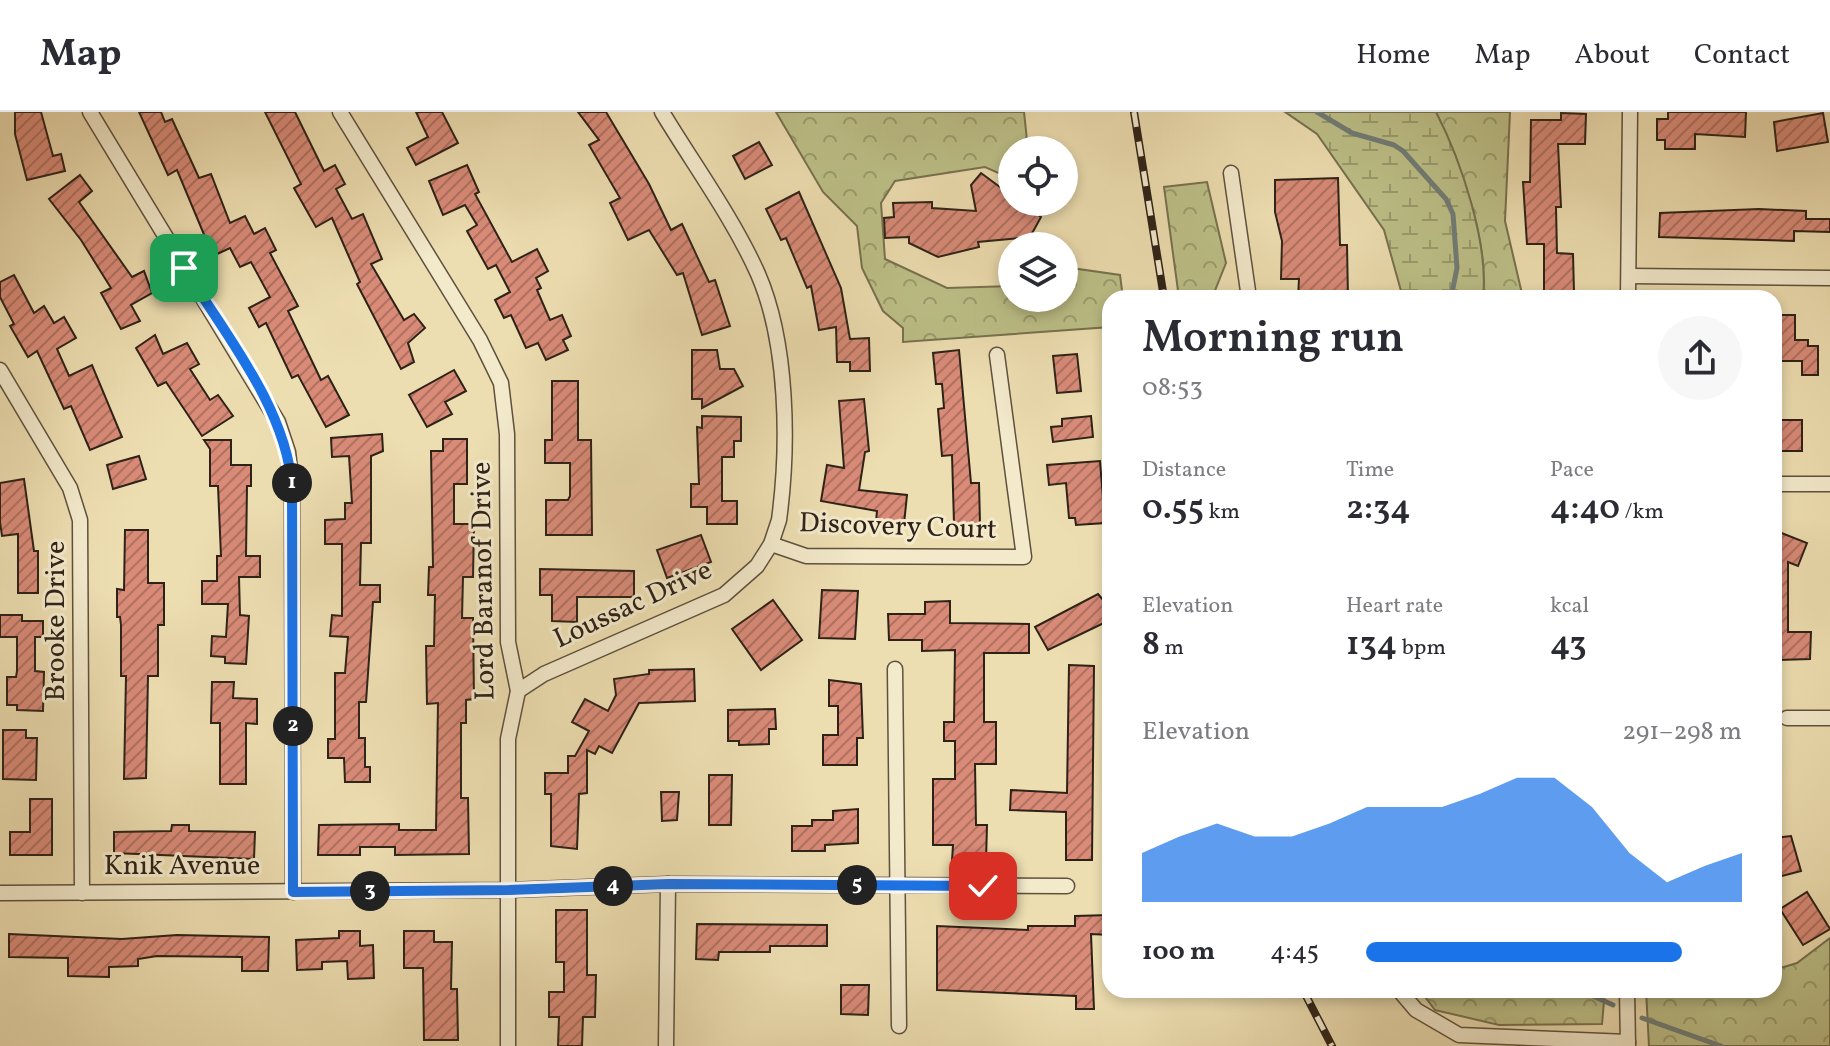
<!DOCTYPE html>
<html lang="en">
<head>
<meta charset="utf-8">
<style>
	body { margin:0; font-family:Vollkorn,serif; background:#f7f7f7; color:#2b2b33; height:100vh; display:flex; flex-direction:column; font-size:30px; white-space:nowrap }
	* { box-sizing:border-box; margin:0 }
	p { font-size:26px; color:#7c7c81 }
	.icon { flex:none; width:44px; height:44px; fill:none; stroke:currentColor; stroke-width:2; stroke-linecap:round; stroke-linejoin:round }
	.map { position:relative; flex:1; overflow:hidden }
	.sheet { position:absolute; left:1102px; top:178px; width:680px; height:708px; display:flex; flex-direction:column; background:#fff; border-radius:24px; box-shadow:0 4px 12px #0003 }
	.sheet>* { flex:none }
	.tools { position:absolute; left:998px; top:24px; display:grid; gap:16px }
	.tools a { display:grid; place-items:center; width:80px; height:80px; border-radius:50%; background:#fff; box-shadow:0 4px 12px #0003; font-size:40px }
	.pin { position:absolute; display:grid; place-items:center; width:68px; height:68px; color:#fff; margin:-34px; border-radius:16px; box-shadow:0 4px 12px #0006 }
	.km { position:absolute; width:40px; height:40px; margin:-20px; border-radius:50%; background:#222; color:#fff; font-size:22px; line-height:40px; text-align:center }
	.round { display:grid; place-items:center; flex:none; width:84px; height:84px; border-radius:42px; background:#f7f7f7 }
	.summary { display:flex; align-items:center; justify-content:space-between; height:136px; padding:0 40px }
	h1 { font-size:44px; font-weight:600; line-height:60px }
	.figures { display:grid; grid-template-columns:repeat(3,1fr); gap:12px; height:136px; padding:8px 40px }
	.figures div { display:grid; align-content:center }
	.figures b { font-size:34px; font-weight:600 }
	.figures small { font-size:22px; font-weight:400 }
	.figures p { font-size:22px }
	.chart { height:224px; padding:16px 40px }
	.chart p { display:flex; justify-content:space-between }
	.chart svg { width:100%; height:144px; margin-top:8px; fill:#1a73e8; opacity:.7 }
	ul { padding:0 40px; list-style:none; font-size:26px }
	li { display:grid; grid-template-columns:128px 96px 1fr; align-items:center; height:60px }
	li i { height:20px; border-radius:10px; background:#1a73e8 }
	header { display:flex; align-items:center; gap:48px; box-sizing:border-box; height:112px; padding:0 40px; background:#fff; border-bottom:2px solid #e1e1e2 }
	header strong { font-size:38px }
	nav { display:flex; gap:44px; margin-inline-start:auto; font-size:28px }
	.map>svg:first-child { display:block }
	.forest { fill:url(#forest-crowns); stroke:#767150; stroke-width:2 }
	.wetland { fill:url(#wetland-marsh); stroke:#767150; stroke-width:2 }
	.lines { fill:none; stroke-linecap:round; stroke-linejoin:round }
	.stream { stroke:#717d78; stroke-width:5 }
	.building { fill:url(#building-hatch); stroke:#2e2218; stroke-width:2 }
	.minor-casing { stroke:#5e513e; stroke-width:17 }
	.minor { stroke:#f3eacc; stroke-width:14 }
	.rail-casing { stroke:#2e2218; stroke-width:8 }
	.rail { stroke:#f3eacc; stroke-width:5; stroke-dasharray:15; stroke-linecap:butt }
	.route-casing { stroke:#fff; stroke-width:16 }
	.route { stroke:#1a73e8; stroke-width:10 }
	.labels { text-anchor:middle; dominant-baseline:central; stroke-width:6; stroke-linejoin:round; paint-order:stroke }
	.street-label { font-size:28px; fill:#2e2218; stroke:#f3eacc }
</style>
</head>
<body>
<header>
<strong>Map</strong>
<nav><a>Home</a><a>Map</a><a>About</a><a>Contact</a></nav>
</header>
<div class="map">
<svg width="1830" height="934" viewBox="0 0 1830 934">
	<defs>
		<pattern id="forest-crowns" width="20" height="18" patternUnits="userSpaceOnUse" patternTransform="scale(2)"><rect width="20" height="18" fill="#bdc088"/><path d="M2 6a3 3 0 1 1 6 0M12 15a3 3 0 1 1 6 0" fill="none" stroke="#9a9c6e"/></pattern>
		<pattern id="wetland-marsh" width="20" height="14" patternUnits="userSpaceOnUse" patternTransform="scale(2)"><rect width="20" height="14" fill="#bdc088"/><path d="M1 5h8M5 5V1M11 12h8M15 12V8" fill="none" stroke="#9a9c6e"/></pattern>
		<pattern id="building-hatch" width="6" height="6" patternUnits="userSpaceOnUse" patternTransform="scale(2)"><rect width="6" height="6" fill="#d98b78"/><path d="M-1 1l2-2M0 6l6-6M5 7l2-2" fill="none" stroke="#b07161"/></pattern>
	</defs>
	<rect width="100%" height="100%" fill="#eddeb1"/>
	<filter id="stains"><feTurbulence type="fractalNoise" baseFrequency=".0025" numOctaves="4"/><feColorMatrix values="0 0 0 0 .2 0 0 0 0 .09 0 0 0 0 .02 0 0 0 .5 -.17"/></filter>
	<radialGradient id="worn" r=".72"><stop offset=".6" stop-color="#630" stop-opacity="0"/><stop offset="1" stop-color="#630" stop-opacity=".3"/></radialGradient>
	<g class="forest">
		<path d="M776,0H1024L1028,38H1012V67L985,55L895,69L881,91L885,147L947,176L1012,174V186H1064V155L1120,163L1123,186H1110V215L903,230V216L883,199L862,156L857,114L823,80Z"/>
		<path d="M1436,0H1510L1505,109L1523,186H1483C1489,126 1461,54 1436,0Z"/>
		<path d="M1207,70L1226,151L1212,186H1179L1164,75Z"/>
		<path d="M1830,826V934H1649L1646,878H1774V858L1797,851Z"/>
		<path d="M1420,878H1605L1602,912L1499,913L1435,898Z"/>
	</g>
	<path class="wetland" d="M1285,0H1436C1461,48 1489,132 1483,186H1403L1384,118L1317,22Z"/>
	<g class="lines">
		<g class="stream">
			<path d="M1317,0L1352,21L1394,33L1403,39L1446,87L1453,102L1457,156L1451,186"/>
			<path d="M1580,878L1613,893"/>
			<path d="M1642,906L1721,934"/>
		</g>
	</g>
	<g class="building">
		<path d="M15,0H41L53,44L61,42L65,59L27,68L15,22Z"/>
		<path d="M139,0H161L165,10L172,7L199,66L211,62L230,111L245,104L254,122L265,116L276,138L270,141L298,194L288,199L321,268L328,264L349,303L326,315L298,263L292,266L266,211L259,215L249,196L270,185L251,150L240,155L230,136L213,144L177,58L168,63Z"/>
		<path d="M265,0H295L324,59L335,53L345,72L336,77L352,107L363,102L382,147L371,152L404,208L414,202L425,216L408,231L414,250L401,257L357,172L360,170L332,106L316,115L294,76L301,72Z"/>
		<path d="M416,0H442L458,31L416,53L407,36L428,25Z"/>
		<path d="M578,0H606L649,72L671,118L682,112L709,170L715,168L730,214L702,223L683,161L677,163L649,118L628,128L610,91L620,86L589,33L599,28Z"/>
		<path d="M1668,0H1746L1745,25L1695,22V37H1665V28H1657V7H1668Z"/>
		<path d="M1561,1L1586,2L1585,32H1558L1561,95H1556L1557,141L1573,142L1574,180L1544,181V132H1527L1523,70H1530L1531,8H1561Z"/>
		<path d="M1823,1L1828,30L1777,39L1774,10Z"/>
		<path d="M759,30L772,53L745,67L733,44Z"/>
		<path d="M467,53L479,80L475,82L512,150L537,137L548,159L536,166L541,176L537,178L550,208L562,203L571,224L563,228L568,238L546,248L538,231L526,236L511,203L504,206L495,188L510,180L496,153L488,157L467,119L477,113L465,93L443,103L429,69Z"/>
		<path d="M981,61L1012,84V90H1020L1041,105L1030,125L978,130L979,135L938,145L909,131V125L885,126L884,106L894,105L893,91L932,90V96L976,99L971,73Z"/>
		<path d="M80,63L92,79L79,90L132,165L144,159L152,181L131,193L140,209L121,217L101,181L111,176L81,128L49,87Z"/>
		<path d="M1338,66L1340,133H1347L1348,186H1298L1299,167H1281L1282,129L1275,100V68Z"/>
		<path d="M799,80L841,176L850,227L869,226L870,259H850V250H837L836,215L819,218L811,174L807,176L786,126L781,128L766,97Z"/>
		<path d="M1759,97L1806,99V107H1830V120L1794,119V129L1659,125L1660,101Z"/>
		<path d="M14,163L34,201L44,194L54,211L64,205L76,226L57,237L69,264L92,253L122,325L90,338L71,294L64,297L37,239L28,245L10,214L14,212L0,185V170Z"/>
		<path d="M1774,203H1795V228H1808V234H1818V263H1802V249H1774Z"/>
		<path d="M155,223L163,242L187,231L199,252L190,257L210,288L218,283L233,304L202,324L166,270L158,274L136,236Z"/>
		<path d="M692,238H717L720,257H734L743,274L702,296V287H692Z"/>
		<path d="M959,238L971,371H979L980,411H954L952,343L942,344L938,297L944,296L942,272H936L933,241Z"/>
		<path d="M1077,242L1081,279L1057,281L1053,244Z"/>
		<path d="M454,258L466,279L445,290L452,302L427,315L409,283Z"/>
		<path d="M552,269H578V328H591L592,423H546V388H568L570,384V351H545V328H552Z"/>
		<path d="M864,287L869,339L865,340L859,378L907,383L904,412L876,409L877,399L821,389L827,353L844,356L839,289Z"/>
		<path d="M702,304L741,305V329H734V345H722V389H737V412H707V395H691V372H699L697,315L702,316Z"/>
		<path d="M1091,304L1093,325L1053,330L1051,315L1062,314V307Z"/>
		<rect x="1774" y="308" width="28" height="31"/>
		<path d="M382,322L383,339L371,344V431H361L360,473H380V490H373L366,590H359V626H365V655H370V670H345L344,646H328V627H335V561H345L348,525L330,524L332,503L342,504V432H325V408L345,407V391H352L349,344L332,345L331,326Z"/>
		<path d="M443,327H467V372H454V412H474L473,465H463L462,506H473L474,587L466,588V611H461V686H468L469,742L395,743V735H360V743H318L319,713L399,712V718H436L438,591L427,592L426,534H434L435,483H428L429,455H433L431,339H443Z"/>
		<path d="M204,328H231V353H251V374H247L246,444H260V465H239L240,503L249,504L246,552L225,551V545L211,544L212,524L226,525L228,492H202V469H217V444H221L218,374H210V337Z"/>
		<path d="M139,344L146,367L113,377L107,353Z"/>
		<path d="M1100,349L1105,411L1076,413L1075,406H1069L1066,371L1049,373L1047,353Z"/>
		<path d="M24,367L34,439H38V481H18V422L2,424L0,410V371Z"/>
		<path d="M125,418H148V471H164V513H158V564H148L146,666L124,667L126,564H121V513L120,505H117V477L124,478Z"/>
		<path d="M1774,418L1807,431L1798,454L1788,450V520H1811L1810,547L1774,548Z"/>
		<path d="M701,423L711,450L667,466L657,438Z"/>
		<path d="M540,457L634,459V485H577V510L552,509V483H540Z"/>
		<path d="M822,478L858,479L855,527L819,526Z"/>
		<path d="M1098,482L1110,496V508L1048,538L1035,515Z"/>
		<path d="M773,488L802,528L761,558L732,517Z"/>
		<path d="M950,489V511L1029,512V541H984V610H996V652H975L976,713H987L986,749H952L953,733H933V667H955V629H944V610H954L955,538L922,539V528H889L888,502H925V490Z"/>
		<path d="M0,503H22V509H43V525H35V559L44,560L43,599L17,598V593H7V565H16L17,559V525H0Z"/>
		<path d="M1069,553L1094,554L1092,748H1066V700L1010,698L1011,678L1067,681Z"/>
		<path d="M694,557L695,589L639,591L612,641L599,634L595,642L587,638V681L579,682L577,737L551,734V682H545V661H568V644H575L589,619L572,610L585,587L608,599L616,583L614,567L649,562V558Z"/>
		<path d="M829,568L861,572L863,626H857V653H823V623H838V594H829Z"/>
		<path d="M212,570H234L233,586L257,587V612L246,611V672H220V611H211Z"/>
		<path d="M775,597L776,617H769V632L739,633V629H728V598Z"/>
		<path d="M3,618H26V626H37L36,668L3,667Z"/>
		<path d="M709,663H732L731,713H709Z"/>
		<path d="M661,680H679L677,708L662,709Z"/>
		<path d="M30,687H52V743H10V720H30Z"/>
		<path d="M858,697V731L825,733V739H792V714H812V708H833V699Z"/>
		<path d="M172,713H189V719L255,720L254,747L114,741V720L171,719Z"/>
		<path d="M1791,724L1801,759L1774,766V726Z"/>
		<path d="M1807,780L1830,817L1803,833L1780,797Z"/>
		<path d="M556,798H587V863H596L595,905H583L582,934H558L559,905H549V880H564V850H556Z"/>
		<path d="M1110,803V823L1091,822L1094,897H1076V884L937,878V814L1028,818V814H1075V804Z"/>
		<path d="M697,812L827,813V834H770V840H719L718,848L696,847Z"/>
		<path d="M339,819H360V834L373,833L374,866L348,867L347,849L322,850V857L297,858L296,828L339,826Z"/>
		<path d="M404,819H434V830H452L451,877H457L458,928H424L423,856H404Z"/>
		<path d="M9,822L122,827L177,823L269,825L268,859H242V845L157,844L138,847V854L109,855V865L68,864V846L9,845Z"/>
		<path d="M841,873H869L868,903L841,902Z"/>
	</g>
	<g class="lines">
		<defs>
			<g id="minor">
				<path d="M90,0L278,310L288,340L292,374L293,780"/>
				<path d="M340,0L480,228L501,271L507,322L508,530L518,579L508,627V934"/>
				<path d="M1231,61L1249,186"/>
				<path d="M1629,164L1830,166"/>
				<path d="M1628,186L1630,0"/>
				<path d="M0,258L70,376L80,408L82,781"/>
				<path d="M1774,372H1830"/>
				<path d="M771,432L806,444L1024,445L997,243"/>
				<path d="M895,557L899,914"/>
				<path d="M518,579L544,562L724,483L757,454L771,432L779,408C789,334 788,231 758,162C733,106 694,53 662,0"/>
				<path d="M1787,606H1830"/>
				<path d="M0,781L509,778L668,772L1067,774"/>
				<path d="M1399,878L1416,898L1459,923L1628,930"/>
				<path d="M1627,878L1628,934"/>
				<path d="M666,934L668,772"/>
			</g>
		</defs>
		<use href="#minor" class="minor-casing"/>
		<use href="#minor" class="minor"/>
		<defs>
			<g id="rail">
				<path d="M1134,0L1164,186"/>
				<path d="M1303,878L1332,934"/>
			</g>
		</defs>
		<use href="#rail" class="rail-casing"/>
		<use href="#rail" class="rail"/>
	</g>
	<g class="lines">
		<defs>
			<path id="route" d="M184,156C225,222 286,296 292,374L293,780L509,778L668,772L983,774"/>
		</defs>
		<use href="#route" class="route-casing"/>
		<use href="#route" class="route"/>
	</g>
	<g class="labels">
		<g class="street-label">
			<text transform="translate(898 415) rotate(2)">Discovery Court</text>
			<text transform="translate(484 469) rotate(-91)">Lord Baranof Drive</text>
			<text transform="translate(633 493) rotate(-25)">Loussac Drive</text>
			<text transform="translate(56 509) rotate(-90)">Brooke Drive</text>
			<text x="182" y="754">Knik Avenue</text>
		</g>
	</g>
	<rect width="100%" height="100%" filter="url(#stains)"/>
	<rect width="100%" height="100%" fill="url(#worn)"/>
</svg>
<div class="tools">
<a><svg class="icon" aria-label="locate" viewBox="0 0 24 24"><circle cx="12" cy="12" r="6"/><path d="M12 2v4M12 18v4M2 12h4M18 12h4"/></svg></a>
<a><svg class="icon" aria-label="layers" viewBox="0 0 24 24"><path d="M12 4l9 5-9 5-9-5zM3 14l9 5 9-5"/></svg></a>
</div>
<div class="pin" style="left:184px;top:156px;background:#1e9e55"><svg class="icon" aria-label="arrive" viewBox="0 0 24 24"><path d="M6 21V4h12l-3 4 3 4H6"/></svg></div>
<div class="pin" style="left:983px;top:774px;background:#d93025"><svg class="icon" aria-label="check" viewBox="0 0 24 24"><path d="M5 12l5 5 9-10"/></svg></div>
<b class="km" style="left:292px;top:371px">1</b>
<b class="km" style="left:293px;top:614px">2</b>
<b class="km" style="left:370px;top:779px">3</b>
<b class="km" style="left:613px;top:774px">4</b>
<b class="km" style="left:857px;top:773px">5</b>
<section class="sheet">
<div class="summary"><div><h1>Morning run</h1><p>08:53</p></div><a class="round"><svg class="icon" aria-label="share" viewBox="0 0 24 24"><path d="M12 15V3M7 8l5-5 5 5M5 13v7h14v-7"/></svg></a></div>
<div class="figures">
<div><p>Distance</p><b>0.55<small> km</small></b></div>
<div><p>Time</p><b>2:34</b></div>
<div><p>Pace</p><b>4:40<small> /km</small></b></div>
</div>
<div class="figures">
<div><p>Elevation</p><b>8<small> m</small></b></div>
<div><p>Heart rate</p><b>134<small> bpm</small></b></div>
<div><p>kcal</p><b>43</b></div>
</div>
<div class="chart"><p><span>Elevation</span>291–298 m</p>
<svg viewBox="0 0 160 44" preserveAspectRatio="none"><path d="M0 44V29L10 24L20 20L30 24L40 24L50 20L60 15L70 15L80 15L90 11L100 6L110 6L120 15L130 29L140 38L150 33L160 29V44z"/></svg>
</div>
<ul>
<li><b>100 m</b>4:45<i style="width:84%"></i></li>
</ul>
</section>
</div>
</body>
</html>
